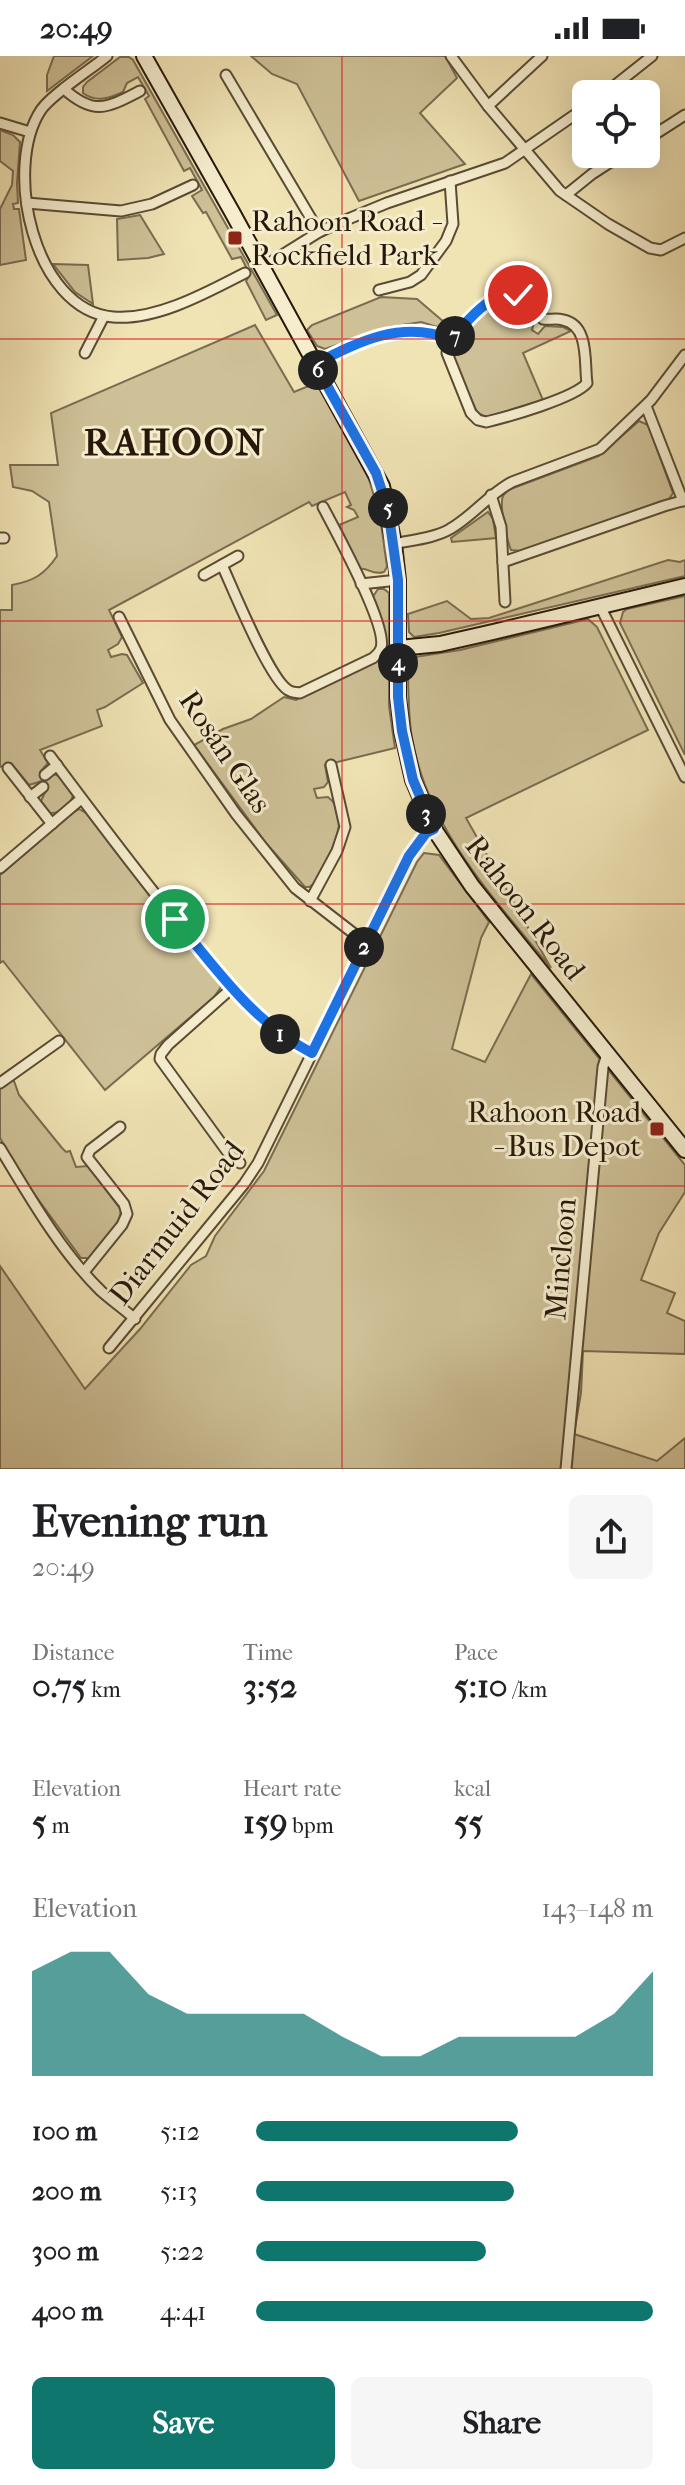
<!DOCTYPE html>
<html lang="en">
<head>
<meta charset="utf-8">
<style>
	body { margin:0; font-family:"IM FELL French Canon",serif; background:#f6f6f6; color:#202124; height:100vh; display:flex; flex-direction:column; font-size:30px; white-space:nowrap }
	* { box-sizing:border-box; margin:0 }
	p { font-size:26px; color:#757577 }
	.icon { flex:none; width:44px; height:44px; fill:none; stroke:currentColor; stroke-width:2; stroke-linecap:round; stroke-linejoin:round }
	.map { position:relative; height:1413px; overflow:hidden }
	.sheet { display:flex; flex-direction:column; background:#fff; flex:1 }
	.sheet>* { flex:none }
	.controls { position:absolute; left:572px; top:24px; display:grid; gap:16px }
	.controls a { display:grid; place-items:center; width:88px; height:88px; border-radius:12px; background:#fff; box-shadow:0 8px 32px #0002; font-size:40px }
	.pin { position:absolute; display:grid; place-items:center; width:68px; height:68px; color:#fff; margin:-34px; border:4px solid #fff; border-radius:50%; box-shadow:0 2px 8px #0007 }
	.km { position:absolute; width:40px; height:40px; margin:-20px; border-radius:50%; background:#222; color:#fff; font-size:22px; line-height:40px; text-align:center }
	.round { display:grid; place-items:center; flex:none; width:84px; height:84px; border-radius:12px; background:#f6f6f6 }
	.overview { display:flex; align-items:center; justify-content:space-between; height:136px; padding:0 32px }
	h1 { font-size:44px; font-weight:700; line-height:60px }
	.figures { display:grid; grid-template-columns:repeat(3,1fr); gap:12px; height:136px; padding:8px 32px }
	.figures div { display:grid; align-content:center }
	.figures b { font-size:34px; font-weight:700 }
	.figures small { font-size:22px; font-weight:400 }
	.figures p { font-size:22px }
	.chart { height:224px; padding:16px 32px }
	.chart p { display:flex; justify-content:space-between }
	.chart svg { width:100%; height:144px; margin-top:8px; fill:#0f766e; opacity:.7 }
	.primary-button { display:flex; gap:16px; margin-top:auto; padding:16px 32px }
	.primary-button a { flex:1; height:92px; border-radius:12px; background:#0f766e; color:#fff; font-size:32px; font-weight:700; line-height:92px; text-align:center }
	.primary-button a+a { background:#f6f6f6; color:#202124 }
	ul { padding:0 32px; list-style:none; font-size:26px }
	li { display:grid; grid-template-columns:128px 96px 1fr; align-items:center; height:60px }
	li i { height:20px; border-radius:10px; background:#0f766e }
	.status { display:flex; justify-content:space-between; align-items:center; height:56px; padding:0 40px; background:#fff; direction:ltr }
	.status svg { height:22px; fill:currentColor }
	.map>svg:first-child { display:block }
	.green { fill:#cec097; stroke:#7a6c50; stroke-width:2 }
	.lines { fill:none; stroke-linecap:round; stroke-linejoin:round }
	.street-casing { stroke:#594b34; stroke-width:13 }
	.secondary-casing { stroke:#271809; stroke-width:18 }
	.street { stroke:#f5edce; stroke-width:9 }
	.secondary { stroke:#f5edce; stroke-width:14 }
	.route-casing { stroke:#fff; stroke-width:16 }
	.route { stroke:#1a73e8; stroke-width:10 }
	.grid { fill:none; stroke:#d62828; stroke-width:2; stroke-opacity:0.55 }
	.poi-dot { fill:#8f2418; stroke:#f5edce; stroke-width:3 }
	.labels { text-anchor:middle; dominant-baseline:central; stroke-width:6; stroke-linejoin:round; paint-order:stroke }
	.poi-label { font-size:30px; fill:#271809; stroke:#f5edce; text-anchor:start }
	.street-label { font-size:30px; fill:#271809; stroke:#f5edce }
	.district-label { font-size:38px; font-weight:bold; letter-spacing:2px; fill:#271809; stroke:#f5edce }
</style>
</head>
<body>
<div class="status"><b>20:49</b><svg viewBox="0 0 49 12"><path d="M0 12V9h3v3zM5 12V6h3v6zM10 12V3h3v9zM15 12V0h3v12zM26 1h20v11H26zM47 4h2v5h-2z"/></svg></div>
<div class="map">
<svg width="685" height="1413" viewBox="0 0 685 1413">
	<rect width="100%" height="100%" fill="#f0e3b4"/>
	<filter id="stains"><feTurbulence type="fractalNoise" baseFrequency=".0025" numOctaves="4"/><feColorMatrix values="0 0 0 0 .2 0 0 0 0 .09 0 0 0 0 .02 0 0 0 .5 -.17"/></filter>
	<radialGradient id="worn" r=".72"><stop offset=".6" stop-color="#630" stop-opacity="0"/><stop offset="1" stop-color="#630" stop-opacity=".3"/></radialGradient>
	<g class="green">
		<path d="M54,0H93L47,35V19Z"/>
		<path d="M251,0H445L457,22L420,57L465,108L359,145L297,28L272,18Z"/>
		<path d="M120,1H129L133,4L277,259L266,264L246,225L250,219L241,201L232,203L206,156L203,157L192,140L202,134L190,112L184,115L145,43L149,40L138,21L127,27L123,36C110,42 96,47 83,37V31L87,26Z"/>
		<path d="M0,74L13,79L20,86L17,127L18,147L13,148L14,153H19L26,204L0,209V153L12,129L13,115L0,105Z"/>
		<path d="M140,159L164,198L148,202L118,204L117,163Z"/>
		<path d="M53,208L88,209L93,248L75,236Z"/>
		<path d="M381,241L417,243L451,272L444,273L421,266L389,271L325,293L317,290L307,274L312,269Z"/>
		<path d="M515,245C525,248 530,255 534,266L532,274L538,278L545,270L563,271L571,275L523,297L543,344L490,360H484L477,356L453,303C455,286 481,256 496,248C502,245 508,245 515,245Z"/>
		<path d="M255,269L294,336L316,327L368,420L380,460L387,511L384,516C372,520 368,511 360,513L339,469L358,461L354,454L347,451L351,449L345,436L312,450L309,446L109,554L122,581L118,588L108,594L111,601L122,598L127,599L143,627L105,651L97,654L102,670L40,694L48,707L40,716L44,723L54,718L61,721L73,739C71,748 60,758 50,757L41,745L47,732L42,725L29,729L11,707L0,711V554H12V529C34,525 45,518 57,500L49,446L32,435L13,431L10,409H58L51,357Z"/>
		<path d="M639,365L648,369L673,437L669,443L522,495L511,494C507,485 501,456 502,446C502,439 504,439 508,434L599,400Z"/>
		<path d="M488,456L493,463L496,482L452,486L451,482Z"/>
		<path d="M668,504L680,506L685,504V520L439,577L414,581L409,576L408,558L447,545L471,563L489,562Z"/>
		<path d="M378,533H384L389,537V650L395,692L325,709L328,726L324,731L314,733L317,742L328,741C355,761 326,805 315,827L309,831H305L266,787L194,689L223,673L251,663L284,641L296,644L381,602C393,583 380,561 372,542Z"/>
		<path d="M685,540V699L620,567L623,556L627,553Z"/>
		<path d="M588,563L597,571L648,674L466,762L551,912C494,842 428,774 412,682C408,657 408,632 408,607L409,604L415,601L460,594Z"/>
		<path d="M79,753L86,757L217,922L221,931L214,941L105,1034L3,905L0,907V819L68,760Z"/>
		<path d="M424,797L439,799L489,866L481,882L452,993L485,1006L531,918L685,1109V1136L659,1177L641,1224L675,1237L667,1257L685,1265V1298L583,1295L581,1337L574,1378L657,1405L685,1382V1413H0V1210L85,1333L140,1273L191,1209L206,1200L215,1180L264,1115L417,806Z"/>
		<path d="M11,1024L14,1025L19,1039L62,1092L66,1096L70,1095L76,1111L88,1110L121,1154L119,1166L89,1202H81L24,1124L0,1082V1033Z"/>
	</g>
	<g class="lines">
		<defs>
			<g id="street">
				<path d="M107,0C90,14 52,38 41,54C3,111 33,254 113,261C156,265 208,236 245,217"/>
				<path d="M451,0L488,50L560,135L608,168L650,192L661,194L685,182"/>
				<path d="M226,19L319,176"/>
				<path d="M64,33C94,60 107,52 140,35"/>
				<path d="M604,38L652,0"/>
				<path d="M488,50L542,0"/>
				<path d="M0,67L30,76"/>
				<path d="M646,84L685,59"/>
				<path d="M566,139L592,118L623,98"/>
				<path d="M27,147L121,155L152,148L193,129"/>
				<path d="M263,211L319,176L336,168L387,147L505,107L586,51"/>
				<path d="M379,234L410,226L421,219L446,185L453,168L450,125"/>
				<path d="M504,238C532,238 526,249 543,263C550,264 557,262 563,264C590,269 584,308 587,327C575,342 507,361 486,366L478,364L471,357L447,297C452,279 486,244 504,238Z"/>
				<path d="M85,297L104,260"/>
				<path d="M315,308C361,285 400,264 451,283"/>
				<path d="M646,350L683,445"/>
				<path d="M491,439L501,471L505,546"/>
				<path d="M0,482H4"/>
				<path d="M394,488C412,484 435,482 450,473C473,460 489,438 512,426L600,393L651,344L685,299"/>
				<path d="M503,506L664,450L685,444"/>
				<path d="M222,509C233,533 269,622 288,634C292,637 295,636 300,637L373,602C376,599 380,597 381,592C388,570 335,474 323,451"/>
				<path d="M204,519L238,500"/>
				<path d="M361,528L398,524"/>
				<path d="M600,550L685,721"/>
				<path d="M119,561L170,664L236,758L295,832L366,887"/>
				<path d="M50,700C94,759 138,818 185,875C222,921 258,970 312,997"/>
				<path d="M8,712L52,768"/>
				<path d="M45,719L57,709"/>
				<path d="M30,741L43,731"/>
				<path d="M0,812L81,743"/>
				<path d="M310,845L337,795L345,771L331,709"/>
				<path d="M232,932L168,989L161,998L160,1003L229,1098L240,1107"/>
				<path d="M0,1027L59,985"/>
				<path d="M0,1092C29,1140 61,1196 101,1235C112,1245 124,1253 135,1263"/>
				<path d="M84,1216L122,1169L127,1158L124,1148L87,1101L90,1094L120,1071"/>
				<path d="M109,1292L244,1128L258,1107L409,800L426,777L434,773"/>
				<path d="M566,1413L603,1011L607,998"/>
			</g>
			<g id="secondary">
				<path d="M144,0L232,156L382,430L394,488L398,524V641L402,675L413,724L434,773L472,830L685,1094"/>
				<path d="M399,592L440,588L493,576L685,530"/>
			</g>
		</defs>
		<use href="#street" class="street-casing"/>
		<use href="#secondary" class="secondary-casing"/>
		<use href="#street" class="street"/>
		<use href="#secondary" class="secondary"/>
	</g>
	<g class="lines">
		<defs>
			<path id="route" d="M175,863C216,913 254,967 312,997L409,800L426,777L434,773L413,724L402,675L398,641V524L388,453L376,417L315,308C360,285 401,264 451,283C470,263 488,236 518,239"/>
		</defs>
		<use href="#route" class="route-casing"/>
		<use href="#route" class="route"/>
	</g>
	<path class="grid" d="M342,0V1413M0,283H685M0,565H685M0,848H685M0,1130H685"/>
	<g class="poi-dot">
		<rect x="227" y="174" width="16" height="16" rx="4"/>
		<rect x="649" y="1065" width="16" height="16" rx="4"/>
	</g>
	<g class="labels">
		<g class="poi-label">
			<text x="251" y="165">Rahoon Road -<tspan x="251" dy="34">Rockfield Park</tspan></text>
			<text x="641" y="1056" text-anchor="end">Rahoon Road<tspan x="641" dy="34">- Bus Depot</tspan></text>
		</g>
		<g class="street-label">
			<text transform="translate(225 696) rotate(56)">Rosán Glas</text>
			<text transform="translate(525 852) rotate(52)">Rahoon Road</text>
			<text transform="translate(177 1167) rotate(-52)">Diarmuid Road</text>
			<text transform="translate(561 1203) rotate(-85)">Mincloon</text>
		</g>
		<g class="district-label">
			<text x="175" y="386">RAHOON</text>
		</g>
	</g>
	<rect width="100%" height="100%" filter="url(#stains)"/>
	<rect width="100%" height="100%" fill="url(#worn)"/>
</svg>
<div class="controls">
<a><svg class="icon" aria-label="locate" viewBox="0 0 24 24"><circle cx="12" cy="12" r="6"/><path d="M12 2v4M12 18v4M2 12h4M18 12h4"/></svg></a>
</div>
<div class="pin" style="left:175px;top:863px;background:#1e9e55"><svg class="icon" aria-label="arrive" viewBox="0 0 24 24"><path d="M6 21V4h12l-3 4 3 4H6"/></svg></div>
<div class="pin" style="left:518px;top:239px;background:#d93025"><svg class="icon" aria-label="check" viewBox="0 0 24 24"><path d="M5 12l5 5 9-10"/></svg></div>
<b class="km" style="left:280px;top:978px">1</b>
<b class="km" style="left:364px;top:891px">2</b>
<b class="km" style="left:426px;top:758px">3</b>
<b class="km" style="left:398px;top:607px">4</b>
<b class="km" style="left:388px;top:452px">5</b>
<b class="km" style="left:318px;top:314px">6</b>
<b class="km" style="left:455px;top:280px">7</b>
</div>
<section class="sheet">
<div class="overview"><div><h1>Evening run</h1><p>20:49</p></div><a class="round"><svg class="icon" aria-label="share" viewBox="0 0 24 24"><path d="M12 15V3M7 8l5-5 5 5M5 13v7h14v-7"/></svg></a></div>
<div class="figures">
<div><p>Distance</p><b>0.75<small> km</small></b></div>
<div><p>Time</p><b>3:52</b></div>
<div><p>Pace</p><b>5:10<small> /km</small></b></div>
</div>
<div class="figures">
<div><p>Elevation</p><b>5<small> m</small></b></div>
<div><p>Heart rate</p><b>159<small> bpm</small></b></div>
<div><p>kcal</p><b>55</b></div>
</div>
<div class="chart"><p><span>Elevation</span>143–148 m</p>
<svg viewBox="0 0 160 44" preserveAspectRatio="none"><path d="M0 44V12L10 6L20 6L30 19L40 25L50 25L60 25L70 25L80 32L90 38L100 38L110 32L120 32L130 32L140 32L150 25L160 12V44z"/></svg>
</div>
<ul>
<li><b>100 m</b>5:12<i style="width:66%"></i></li>
<li><b>200 m</b>5:13<i style="width:65%"></i></li>
<li><b>300 m</b>5:22<i style="width:58%"></i></li>
<li><b>400 m</b>4:41<i style="width:100%"></i></li>
</ul>
<div class="primary-button"><a>Save</a><a>Share</a></div>
</section>
</body>
</html>
